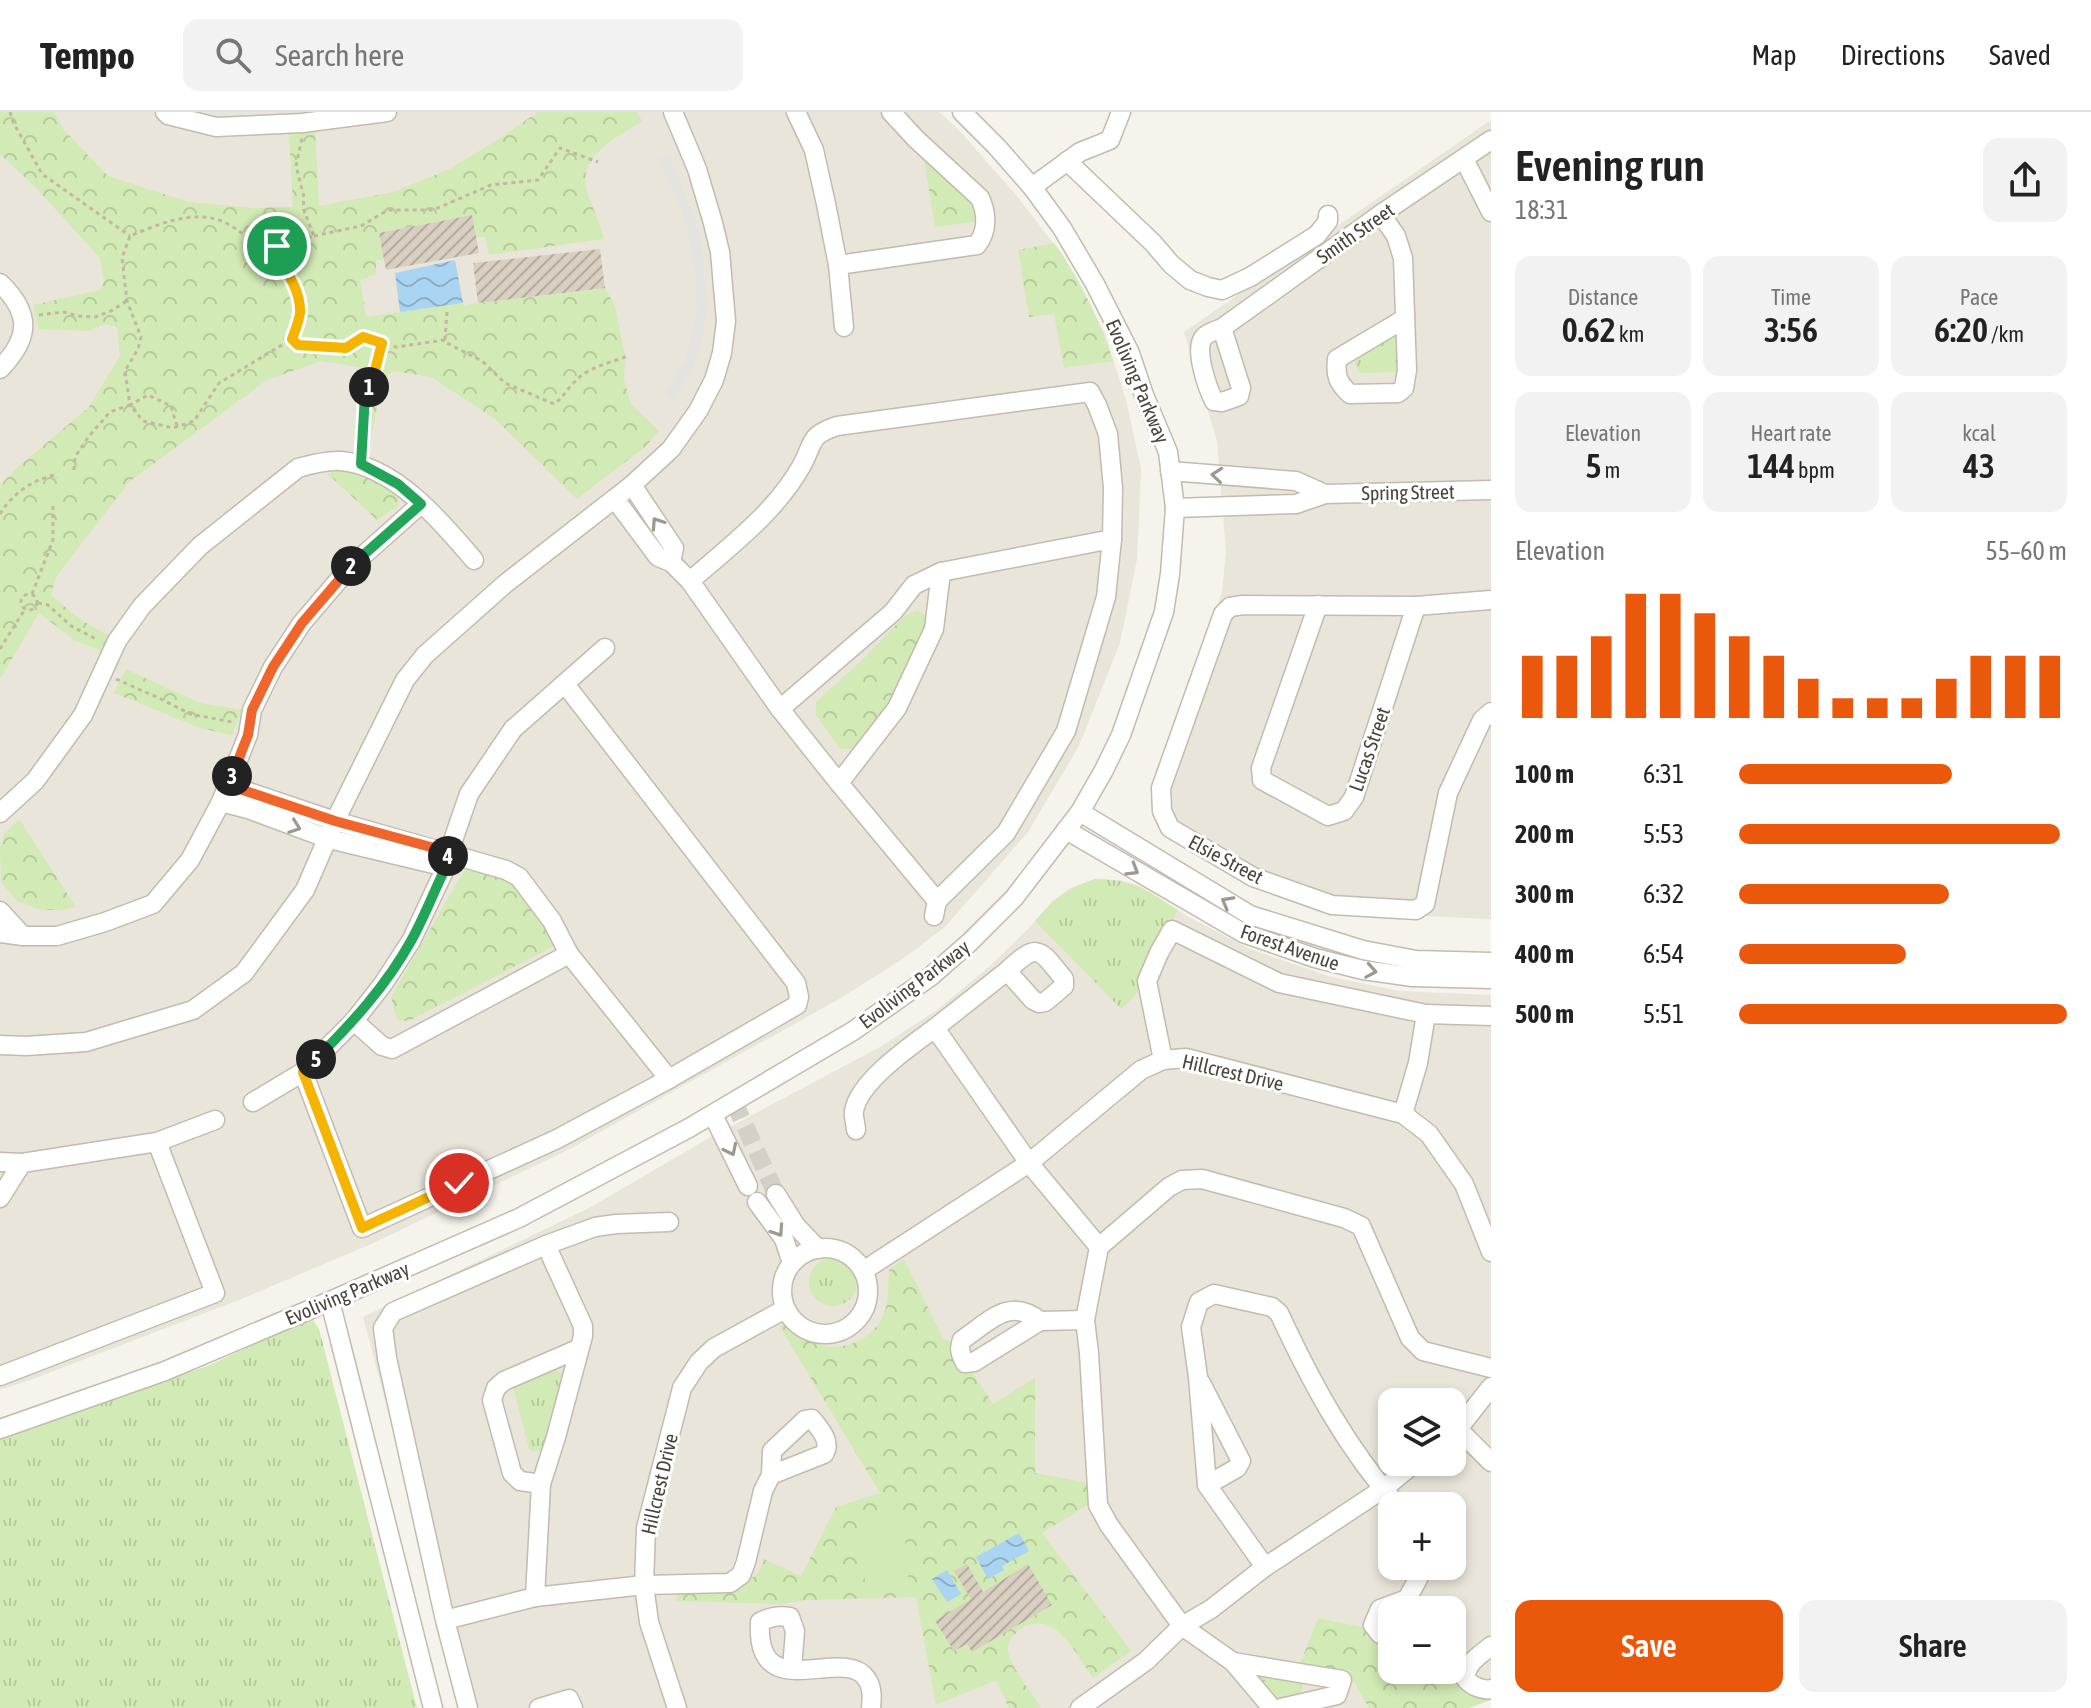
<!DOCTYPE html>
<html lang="en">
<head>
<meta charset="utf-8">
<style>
	body { margin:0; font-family:"Asap Condensed",sans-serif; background:#f2f2f2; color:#222; height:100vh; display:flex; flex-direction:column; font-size:30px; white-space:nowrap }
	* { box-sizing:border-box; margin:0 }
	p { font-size:26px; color:#767676 }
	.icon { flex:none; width:44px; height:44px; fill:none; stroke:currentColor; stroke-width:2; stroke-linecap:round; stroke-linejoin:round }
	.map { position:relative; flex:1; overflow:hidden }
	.details { display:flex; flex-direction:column; background:#fff; width:600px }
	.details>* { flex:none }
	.buttons { position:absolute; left:1378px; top:1276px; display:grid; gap:16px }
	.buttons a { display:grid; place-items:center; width:88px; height:88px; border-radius:16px; background:#fff; box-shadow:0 4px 12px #0003; font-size:40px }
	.pin { position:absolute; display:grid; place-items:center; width:68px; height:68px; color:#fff; margin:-34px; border:4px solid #fff; border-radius:50%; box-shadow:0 2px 8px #0007 }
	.km { position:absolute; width:40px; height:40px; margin:-20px; border-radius:50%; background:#222; color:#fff; font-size:22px; line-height:40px; text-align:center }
	.round { display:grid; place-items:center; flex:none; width:84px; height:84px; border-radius:16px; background:#f2f2f2 }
	.headline { display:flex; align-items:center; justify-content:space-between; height:136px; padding:0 24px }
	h1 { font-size:44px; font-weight:600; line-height:60px }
	.metrics { display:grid; grid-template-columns:repeat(3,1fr); gap:12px; height:136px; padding:8px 24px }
	.metrics div { display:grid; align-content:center; border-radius:16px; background:#f2f2f2; text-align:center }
	.metrics b { font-size:34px; font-weight:600 }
	.metrics small { font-size:22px; font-weight:400 }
	.metrics p { font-size:22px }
	.chart { height:224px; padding:16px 24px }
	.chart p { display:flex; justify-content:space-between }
	.chart svg { width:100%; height:144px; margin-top:8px; stroke:#ea580c; stroke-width:6 }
	.cta { display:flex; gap:16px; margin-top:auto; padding:16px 24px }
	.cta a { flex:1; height:92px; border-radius:16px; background:#ea580c; color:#fff; font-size:32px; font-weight:600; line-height:92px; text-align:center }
	.cta a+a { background:#f2f2f2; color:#222 }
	ul { padding:0 24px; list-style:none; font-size:26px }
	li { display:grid; grid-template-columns:128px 96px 1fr; align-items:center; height:60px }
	li i { height:20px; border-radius:10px; background:#ea580c }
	header { display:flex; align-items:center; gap:48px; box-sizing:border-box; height:112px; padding:0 40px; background:#fff; border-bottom:2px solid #e0e0e0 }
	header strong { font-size:38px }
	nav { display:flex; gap:44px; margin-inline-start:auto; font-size:28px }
	.search { width:560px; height:72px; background:#f2f2f2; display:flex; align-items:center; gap:20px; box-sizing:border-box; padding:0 28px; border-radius:16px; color:#767676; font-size:30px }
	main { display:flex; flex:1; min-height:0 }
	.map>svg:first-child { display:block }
	.residential { fill:#eae5da; fill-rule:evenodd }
	.grass { fill:url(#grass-tufts) }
	.forest { fill:url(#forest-crowns) }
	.garden { fill:#d2eab5 }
	.parking { fill:#e5e3e0 }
	.water { fill:url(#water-waves) }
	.building { fill:url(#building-hatch) }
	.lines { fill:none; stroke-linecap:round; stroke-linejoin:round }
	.minor-tunnel { stroke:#d4d0c8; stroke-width:18; stroke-dasharray:18 9; stroke-linecap:butt }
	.minor-casing { stroke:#c2bbae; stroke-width:21 }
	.path { stroke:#c4b79f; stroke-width:3; stroke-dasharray:4 4; stroke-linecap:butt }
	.minor { stroke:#fff; stroke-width:18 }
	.oneway { stroke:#9c9892 }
	.split-1-casing { stroke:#fff; stroke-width:16 }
	.split-2-casing { stroke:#fff; stroke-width:16 }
	.split-3-casing { stroke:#fff; stroke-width:16 }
	.split-4-casing { stroke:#fff; stroke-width:16 }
	.split-5-casing { stroke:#fff; stroke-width:16 }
	.split-6-casing { stroke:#fff; stroke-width:16 }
	.split-1 { stroke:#f5b400; stroke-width:10 }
	.split-2 { stroke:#22a559; stroke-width:10 }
	.split-3 { stroke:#f0652b; stroke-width:10 }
	.split-4 { stroke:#f0652b; stroke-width:10 }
	.split-5 { stroke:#22a559; stroke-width:10 }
	.split-6 { stroke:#f5b400; stroke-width:10 }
	.labels { text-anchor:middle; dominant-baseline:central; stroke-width:6; stroke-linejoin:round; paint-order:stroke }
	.street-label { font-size:20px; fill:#4b4439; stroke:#fff }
</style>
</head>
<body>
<header>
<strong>Tempo</strong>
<div class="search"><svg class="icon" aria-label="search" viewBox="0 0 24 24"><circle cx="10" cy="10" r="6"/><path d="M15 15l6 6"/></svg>Search here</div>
<nav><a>Map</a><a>Directions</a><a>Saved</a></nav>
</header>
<main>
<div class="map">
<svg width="1491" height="1596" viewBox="0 0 1491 1596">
	<defs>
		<pattern id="grass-tufts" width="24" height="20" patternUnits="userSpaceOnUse" patternTransform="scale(2)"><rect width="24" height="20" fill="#d2eab5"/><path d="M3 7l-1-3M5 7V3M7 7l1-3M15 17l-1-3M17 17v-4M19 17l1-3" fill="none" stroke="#b6ca9c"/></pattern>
		<pattern id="forest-crowns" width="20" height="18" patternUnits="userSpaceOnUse" patternTransform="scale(2)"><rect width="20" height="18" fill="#d2eab5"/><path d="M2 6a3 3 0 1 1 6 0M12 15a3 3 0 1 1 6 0" fill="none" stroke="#b6ca9c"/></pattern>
		<pattern id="water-waves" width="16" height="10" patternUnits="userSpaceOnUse" patternTransform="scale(2)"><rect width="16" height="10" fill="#a9d4f2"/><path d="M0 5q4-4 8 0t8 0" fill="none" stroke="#8caec5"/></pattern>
		<pattern id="building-hatch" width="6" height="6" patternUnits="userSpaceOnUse" patternTransform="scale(2)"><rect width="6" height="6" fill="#d8cfc1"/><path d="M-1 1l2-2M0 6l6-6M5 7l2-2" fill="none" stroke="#b1aa9e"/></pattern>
	</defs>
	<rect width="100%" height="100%" fill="#f6f3ec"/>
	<g class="residential">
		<path d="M0,0H939L956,15L1016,83L1064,145L1105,222L1126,288L1141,356L1137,447L1120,531L1079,634L1028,720L945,815L904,846L841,886L568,1038L369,1133L239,1188L33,1267L0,1278Z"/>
		<path d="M1491,8V807L1350,801L1171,719L1155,669L1222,480L1226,440L1217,329L1184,220Z"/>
		<path d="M1095,767L1120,768L1142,775L1189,805L1250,837L1331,865L1400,879L1491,883V1587L1468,1596H466L363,1205L591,1095L707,1027L880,935L937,898L991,853L1031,814L1052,789L1070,776ZM1392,1290H1452V1350H1392ZM1392,1394H1452V1454H1392ZM1392,1498H1452V1558H1392Z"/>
	</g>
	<g class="grass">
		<path d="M1394,220L1403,223L1404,253L1398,260L1360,261L1355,253V243Z"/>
		<path d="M1095,767C1135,768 1145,777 1178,798L1156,839L1148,871L1121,897L1035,809C1056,785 1065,778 1095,767Z"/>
		<circle cx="833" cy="1170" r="24"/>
		<path d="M311,1205L319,1217L417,1596H0V1327L210,1253Z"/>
		<path d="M551,1255L563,1262L548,1338L534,1340L529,1337L513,1275Z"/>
		<path d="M1250,1559L1297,1567L1303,1575L1301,1582L1276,1593Z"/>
	</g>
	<g class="forest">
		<path d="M0,0H54L63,17L108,64L189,90L253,96L293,95L289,21L315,19L319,94L393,80L450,57L497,28L538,0H637L642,9C618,25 577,43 587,79C592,95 600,110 604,127L489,143L485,125H476L471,103L379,121L384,147L376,149V162L360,168L366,205L463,191L464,193L605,176L615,194L625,245L624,268L631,292L659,319L646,334L577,387L495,307L431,265L393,259L382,269L370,332L354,330L356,292L363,256L321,249L267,268L129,370L56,465L51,483L81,508L110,524L103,540L74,528L39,501L0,567V373L18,355L89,295L120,244L117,215L104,212L89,219L39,217L33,193L100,178L104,169L100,146L35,75L0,42Z"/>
		<path d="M921,30L977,87L981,104L974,110L935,115Z"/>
		<path d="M1054,131C1078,164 1101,210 1113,249L1064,256L1054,202L1029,205L1018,138Z"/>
		<path d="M338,357H351L399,380L398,394L377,408L328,362Z"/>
		<path d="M918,498L929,506L927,516C905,561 887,601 852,637H840L816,603V590L864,546L905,504Z"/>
		<path d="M126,557L200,591L242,598L232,623L200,616L114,581Z"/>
		<path d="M19,707L76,795L61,798H40L17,789L1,770L0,737L4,722Z"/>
		<path d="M466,755L516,766L558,827L554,834L409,909L397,908L391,885Z"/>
		<path d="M904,1147L943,1226L956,1234L993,1292L1035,1266V1361L1094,1372L1099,1386L1042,1421L1131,1539L1093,1566C1075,1541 1052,1490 1016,1521C1009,1527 1006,1534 1009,1543C1014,1559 1031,1580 1041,1596H1009L996,1568L936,1593L916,1485L807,1488L781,1492L677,1489L674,1469C689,1469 745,1471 755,1464C760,1461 762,1452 764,1447L801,1464L836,1395L880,1381L780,1215L789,1208C798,1217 806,1228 818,1232C846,1242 879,1224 886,1195C889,1184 888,1170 889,1158Z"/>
		<path d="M1318,1506L1385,1520L1392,1525V1558H1452V1555L1491,1571V1588L1469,1596H1369L1351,1564L1300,1552Z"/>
	</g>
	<path class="garden" d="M903,1406L909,1478L866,1481L861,1409Z"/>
	<path class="parking" d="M669,43L696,110L702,134L708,195L701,232L693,255L674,288L665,280L685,250L690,231L697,196L696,167L687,114L680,94L658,47Z"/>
	<g class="water">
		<path d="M455,148L463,191L400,200L395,161Z"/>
		<path d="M1019,1421L1029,1439L1002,1454L1004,1458L988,1467L976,1445Z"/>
		<path d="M947,1458L961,1482L947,1490L932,1467Z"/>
	</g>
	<g class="building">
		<path d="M472,103L479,141L386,158L379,121Z"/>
		<path d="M600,137L605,176L478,191L473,151Z"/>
		<path d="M967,1452L983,1480L1028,1452L1052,1493L972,1540L967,1532L954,1539L935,1509L971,1487L954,1459Z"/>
	</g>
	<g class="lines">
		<path class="minor-tunnel" d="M734,990L776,1082"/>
		<defs>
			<g id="minor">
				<path d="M165,0L168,3L216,15L302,11L387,0"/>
				<path d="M796,0L814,38L826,92L838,153L844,215"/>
				<path d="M1464,47L1491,100"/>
				<path d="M1067,49L1153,131L1171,152L1190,168L1208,175L1222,178L1250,165L1317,123L1328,109V103"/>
				<path d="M1032,75L1080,40L1110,28L1121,0"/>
				<path d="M1381,102L1396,124L1403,146L1407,258L1404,276L1398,281L1350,282C1338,271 1335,264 1337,247L1404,207"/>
				<path d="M838,153L977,133C988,119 987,101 980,86L916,27L891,0"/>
				<path d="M0,171C32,202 30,226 0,257"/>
				<path d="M1222,216L1241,276L1239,284L1222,290L1214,289C1208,277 1193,236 1204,225C1207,221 1217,218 1222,216L1381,102L1491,28"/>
				<path d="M1170,359L1296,369L1325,382"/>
				<path d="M632,373L674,436L671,450"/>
				<path d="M615,387L658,445L671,450L690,469L780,597L839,671L937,789L934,804"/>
				<path d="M1175,396L1296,392L1325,382L1491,378"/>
				<path d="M690,469C730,434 776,400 802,353C815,329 808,324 837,314L1090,280L1097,293L1108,322L1113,376L1112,427L1106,485L1066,619L1006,721L937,789"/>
				<path d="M1491,488L1416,494L1243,493L1230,495L1223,502L1161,676L1162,699L1170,716L1253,765L1332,793L1416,798L1425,792L1448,681L1482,608L1491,600"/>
				<path d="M1318,493L1261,656L1262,668L1328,704L1344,699L1354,685L1416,494"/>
				<path d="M780,597L893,500L914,473L941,460L1112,427"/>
				<path d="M839,671L897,596L934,517L941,460"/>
				<path d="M228,673L335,709L506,758L519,765L552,809L569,842L669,967"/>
				<path d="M221,690L248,697L329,727L446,755"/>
				<path d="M1080,700L1250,803L1363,838L1416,848L1491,850"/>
				<path d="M0,701L35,669L83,603L117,529L142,494L200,434L298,356C312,352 327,348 341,349C395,354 441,409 474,448"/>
				<path d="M1066,718L1243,821L1315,846L1363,858L1413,865L1491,867"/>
				<path d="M0,799L23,824"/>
				<path d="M0,821L23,824H57L105,810L153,792L190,748L221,690L248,623L252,598L273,555L302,511L349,456L421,392"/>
				<path d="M1426,902L1491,904"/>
				<path d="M354,909L382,934L392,937L569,842"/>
				<path d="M935,916L1007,859L1033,888L1039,891L1045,890L1064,874V867C1039,837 1039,829 1007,859"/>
				<path d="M0,933L26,934L86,930L193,898L244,861L305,778L335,709L405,568L425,543L505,472L632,373L671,337L698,299L714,268L722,241L726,209L720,140L713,111L697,57L673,0"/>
				<path d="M1163,948L1147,869L1159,841L1172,818L1279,871L1426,902L1418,951L1403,1002"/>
				<path d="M303,960L362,1116L557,1027L669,967L797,893L799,885L796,871L565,572"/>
				<path d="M253,990L303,960L354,909L383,872L411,829L446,755L449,740L469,682L513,617L605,536"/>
				<path d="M713,1003L748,1074"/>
				<path d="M856,1018C856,1013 853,1004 854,999C859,969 912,933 935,916L1029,1051L1099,1135L1085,1208L1089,1241L1098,1393L1109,1413L1182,1514L1233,1550L1272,1596"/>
				<path d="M0,1050L22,1051L157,1030L215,1008"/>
				<path d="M776,1082L796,1114L818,1137"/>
				<path d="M0,1086L22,1051"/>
				<path d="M757,1090L784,1127L792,1151"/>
				<path d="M546,1133L595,1115L616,1112L669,1110"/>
				<path d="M1099,1135L1169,1075L1182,1068L1202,1067L1344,1106L1361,1114L1410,1226L1423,1239L1491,1256"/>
				<circle cx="825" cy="1179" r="43"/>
				<path d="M863,1159L1029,1051L1141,958L1163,948L1186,946L1403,1002L1429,1022L1464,1072L1491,1140"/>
				<path d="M330,1189L433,1596"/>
				<path d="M1040,1209C1009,1184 989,1210 962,1228C958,1237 961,1243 965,1251L974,1250L1040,1209L1085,1208"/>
				<path d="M0,1264L215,1181L157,1030"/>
				<path d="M1201,1271L1241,1349L1237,1356L1207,1373"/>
				<path d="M0,1317L165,1259L330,1189L519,1106L689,1016L853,919L930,865L970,830L1014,786L1080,700L1104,658L1121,623L1164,500L1170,462L1175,396L1168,340L1144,283L1130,241L1095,172L1062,116L1032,75L997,35L962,0"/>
				<path d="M1458,1317L1491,1350"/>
				<path d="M1452,1321L1458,1317L1491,1275"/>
				<path d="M541,1372L520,1369L512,1361L492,1288L496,1276L504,1269L578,1237"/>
				<path d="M1265,1455L1207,1373L1198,1265L1191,1215L1199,1190L1214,1182L1272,1195L1279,1201C1311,1270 1347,1337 1398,1394"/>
				<path d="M535,1485L644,1473L730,1471L741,1463L746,1450L763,1379L771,1363L772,1339L805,1308L812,1307C820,1317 832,1330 824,1342L771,1363"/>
				<path d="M1407,1498V1487L1425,1454"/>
				<path d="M445,1508L535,1485L541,1372L556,1325L583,1224V1214L546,1133L393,1200L383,1216L387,1246L445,1508L468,1596"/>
				<path d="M1392,1523L1380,1522L1373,1513L1380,1497L1407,1487"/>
				<path d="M1491,1534C1479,1544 1467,1550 1465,1566C1470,1573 1482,1579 1491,1577"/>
				<path d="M1233,1550L1342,1568L1337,1583L1281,1596"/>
				<path d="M792,1557L795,1519L790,1505C780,1503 769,1505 760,1510C755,1596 843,1533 866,1566C873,1575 872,1586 871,1596"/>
				<path d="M539,1596L569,1587L573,1596"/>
				<path d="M677,1596L649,1510L644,1473L646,1416L682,1276L699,1250L714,1236L785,1197"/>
				<path d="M1080,1596L1146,1549L1182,1514L1211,1497L1265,1455L1383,1377L1416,1350"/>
			</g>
		</defs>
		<use href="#minor" class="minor-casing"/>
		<g class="path">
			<path d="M10,0L13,10L42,62L130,124"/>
			<circle cx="264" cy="138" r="14"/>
			<path d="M314,124L361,114L388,98H433L491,73L538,68L560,36L598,50"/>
			<path d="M276,132L314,124L303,96L304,85L296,54L302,26"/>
			<path d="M275,147C288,159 301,181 300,200C299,209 295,219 292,226"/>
			<path d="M447,200L445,228L447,231L482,249L505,271L554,292C565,284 570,272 581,264C593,254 613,250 628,244"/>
			<path d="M39,203L64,200L78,204L95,205L111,199L127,189"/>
			<path d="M177,314L171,294L148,283L130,293L125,259L138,237L141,225L127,189L122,146L130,124C159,112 196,96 226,111C236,116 244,123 253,129"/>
			<path d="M362,336L365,283L374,262L382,231L396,235L445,228"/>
			<path d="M74,358L75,345L89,324L110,300L130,293L143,309L173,316L194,309L219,271L292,227L298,233L346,236L363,225L382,231"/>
			<path d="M0,402C11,383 33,367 55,363L56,366"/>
			<circle cx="29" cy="490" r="8"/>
			<path d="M32,482L53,428V392"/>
			<path d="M38,491L48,493L71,514L98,528"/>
			<path d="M0,537L25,497"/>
			<path d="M116,567L161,587L190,602L232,610"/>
		</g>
		<use href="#minor" class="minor"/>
	</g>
	<defs><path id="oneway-chevron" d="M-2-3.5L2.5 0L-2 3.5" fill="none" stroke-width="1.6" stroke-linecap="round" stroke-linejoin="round" transform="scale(2)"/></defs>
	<g class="oneway">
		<use href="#oneway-chevron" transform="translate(1217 363) rotate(-175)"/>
		<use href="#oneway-chevron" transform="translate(657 411) rotate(-124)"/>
		<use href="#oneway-chevron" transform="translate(295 715) rotate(20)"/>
		<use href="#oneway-chevron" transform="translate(1133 758) rotate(31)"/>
		<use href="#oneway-chevron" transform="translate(1227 790) rotate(-151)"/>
		<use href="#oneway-chevron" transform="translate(1371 859) rotate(10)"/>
		<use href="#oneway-chevron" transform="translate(731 1038) rotate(64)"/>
		<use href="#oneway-chevron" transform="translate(778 1119) rotate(56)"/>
	</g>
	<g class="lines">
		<defs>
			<path id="split-1" d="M277,134L275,147C289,159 301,182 300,201C299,209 295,219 292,227L298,233L346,236L363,225L382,231L374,262L369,275"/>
			<path id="split-2" d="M351,454L421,392L398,372L361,352L365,283L369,275"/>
			<path id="split-3" d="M232,664L248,623L252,598L273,555L302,511L351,454"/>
			<path id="split-4" d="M232,664L228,673L335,709L449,740L448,744"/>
			<path id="split-5" d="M316,947C352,911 386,874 411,829C424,806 434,779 446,755L448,744"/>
			<path id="split-6" d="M316,947L303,960L362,1116L459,1071"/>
		</defs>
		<use href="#split-1" class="split-1-casing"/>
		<use href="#split-2" class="split-2-casing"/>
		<use href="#split-3" class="split-3-casing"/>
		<use href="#split-4" class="split-4-casing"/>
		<use href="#split-5" class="split-5-casing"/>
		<use href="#split-6" class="split-6-casing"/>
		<use href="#split-1" class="split-1"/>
		<use href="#split-2" class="split-2"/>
		<use href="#split-3" class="split-3"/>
		<use href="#split-4" class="split-4"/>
		<use href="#split-5" class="split-5"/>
		<use href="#split-6" class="split-6"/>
	</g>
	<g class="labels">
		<g class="street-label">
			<text transform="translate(1355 121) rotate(-35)">Smith Street</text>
			<text transform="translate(1138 269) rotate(67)">Evoliving Parkway</text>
			<text transform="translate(1408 380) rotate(-1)">Spring Street</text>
			<text transform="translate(1369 637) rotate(-71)">Lucas Street</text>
			<text transform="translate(1226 747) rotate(28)">Elsie Street</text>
			<text transform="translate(1290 835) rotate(19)">Forest Avenue</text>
			<text transform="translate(914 872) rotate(-37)">Evoliving Parkway</text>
			<text transform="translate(1233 960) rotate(13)">Hillcrest Drive</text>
			<text transform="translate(347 1181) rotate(-23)">Evoliving Parkway</text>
			<text transform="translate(659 1372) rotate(-77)">Hillcrest Drive</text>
		</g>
	</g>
</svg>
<div class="buttons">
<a><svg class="icon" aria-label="layers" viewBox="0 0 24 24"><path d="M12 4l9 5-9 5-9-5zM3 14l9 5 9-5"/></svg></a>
<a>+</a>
<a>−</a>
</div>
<div class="pin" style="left:277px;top:134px;background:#1e9e55"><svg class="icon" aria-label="arrive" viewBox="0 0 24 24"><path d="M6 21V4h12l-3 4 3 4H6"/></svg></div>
<div class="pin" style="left:459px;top:1071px;background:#d93025"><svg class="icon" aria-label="check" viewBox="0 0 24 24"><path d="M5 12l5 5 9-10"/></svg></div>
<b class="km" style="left:369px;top:275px">1</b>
<b class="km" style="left:351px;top:454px">2</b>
<b class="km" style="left:232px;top:664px">3</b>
<b class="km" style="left:448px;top:744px">4</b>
<b class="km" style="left:316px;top:947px">5</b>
</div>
<section class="details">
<div class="headline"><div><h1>Evening run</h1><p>18:31</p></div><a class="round"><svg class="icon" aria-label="share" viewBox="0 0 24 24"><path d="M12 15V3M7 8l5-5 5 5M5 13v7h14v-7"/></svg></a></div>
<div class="metrics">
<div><p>Distance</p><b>0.62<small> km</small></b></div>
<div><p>Time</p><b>3:56</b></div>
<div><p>Pace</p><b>6:20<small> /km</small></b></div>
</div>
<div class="metrics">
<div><p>Elevation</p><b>5<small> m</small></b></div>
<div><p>Heart rate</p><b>144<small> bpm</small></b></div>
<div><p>kcal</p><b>43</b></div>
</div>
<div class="chart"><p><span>Elevation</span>55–60 m</p>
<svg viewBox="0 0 160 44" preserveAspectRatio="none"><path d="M5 44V25M15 44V25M25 44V19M35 44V6M45 44V6M55 44V12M65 44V19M75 44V25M85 44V32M95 44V38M105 44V38M115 44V38M125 44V32M135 44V25M145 44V25M155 44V25"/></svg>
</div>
<ul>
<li><b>100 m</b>6:31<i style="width:65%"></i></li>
<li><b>200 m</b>5:53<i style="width:98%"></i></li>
<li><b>300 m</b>6:32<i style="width:64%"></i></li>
<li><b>400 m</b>6:54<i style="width:51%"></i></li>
<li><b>500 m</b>5:51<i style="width:100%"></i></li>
</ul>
<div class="cta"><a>Save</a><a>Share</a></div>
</section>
</main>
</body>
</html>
